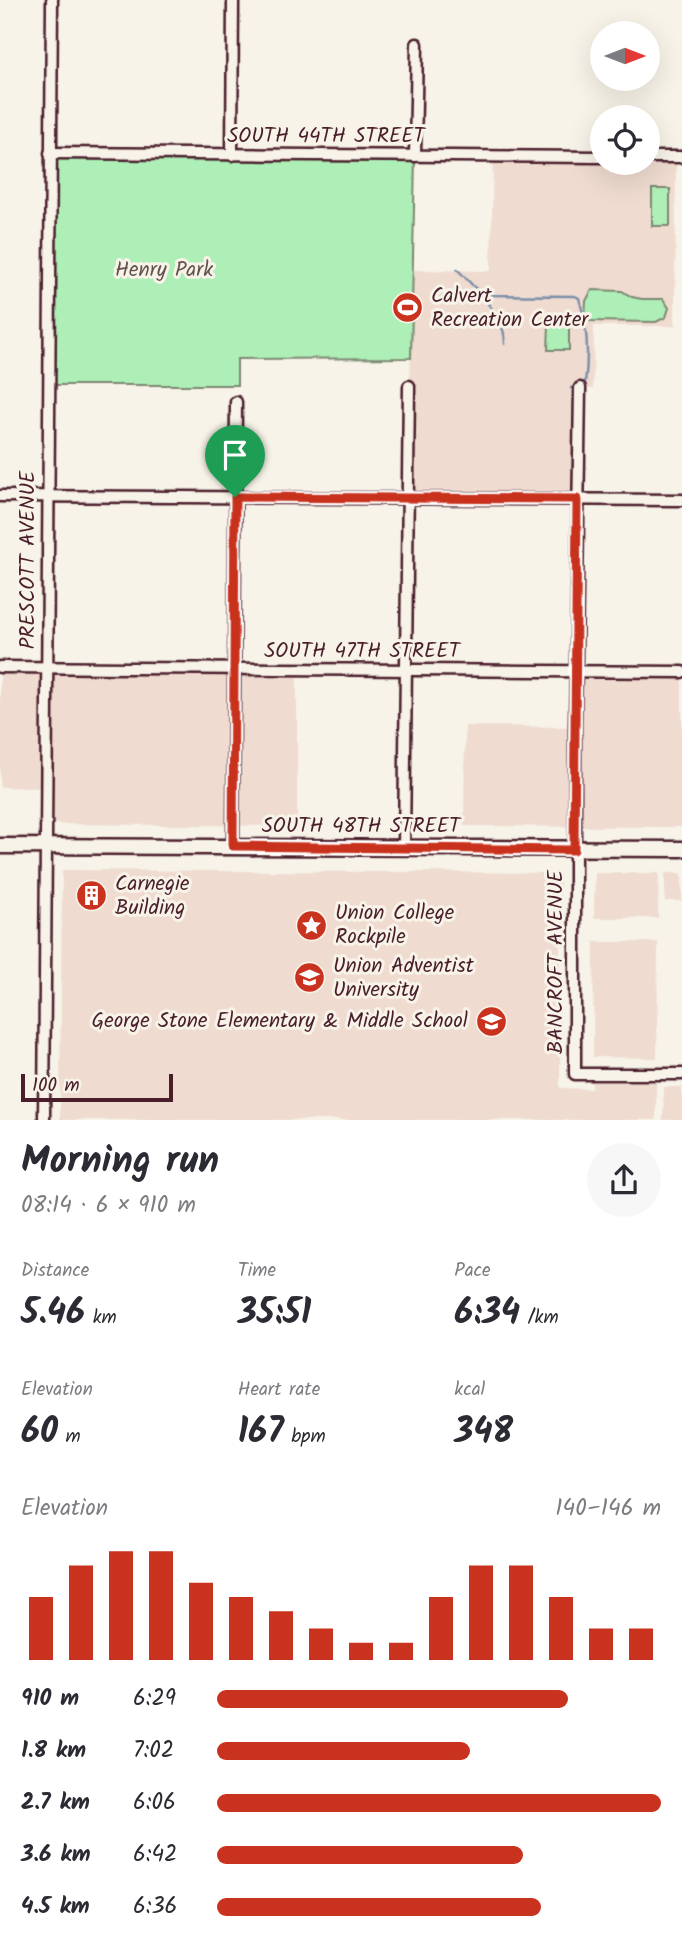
<!DOCTYPE html>
<html lang="en">
<head>
<meta charset="utf-8">
<style>
	body { margin:0; font-family:Kalam,sans-serif; background:#f7f7f7; color:#2b2b33; height:100vh; display:flex; flex-direction:column; font-size:26px; white-space:nowrap }
	* { box-sizing:border-box; margin:0 }
	p { font-size:23px; color:#7c7c81 }
	.icon { flex:none; width:38px; height:38px; fill:none; stroke:currentColor; stroke-width:2; stroke-linecap:round; stroke-linejoin:round }
	.map { position:relative; height:1120px; overflow:hidden }
	.side { display:flex; flex-direction:column; background:#fff; flex:1 }
	.side>* { flex:none }
	.needle { width:46px; rotate:90deg }
	.fabs { position:absolute; left:590px; top:21px; display:grid; gap:14px }
	.fabs a { display:grid; place-items:center; width:70px; height:70px; border-radius:50%; background:#fff; box-shadow:0 7px 28px #0002; font-size:35px }
	.scale { position:absolute; left:21px; bottom:18px; width:152px; box-sizing:border-box; padding-left:7px; border:4px solid #4a1f2b; border-top:0; font-size:19px; line-height:24px; white-space:nowrap; color:#4a1f2b; -webkit-text-stroke:5px #f7f3e8; paint-order:stroke }
	.pin { position:absolute; display:grid; place-items:center; width:60px; height:60px; color:#fff; margin:-72px -30px; border-radius:50% 50% 50% 0; rotate:-45deg; box-shadow:0 0 7px #0007 }
	.pin .icon { rotate:45deg }
	.round { display:grid; place-items:center; flex:none; width:74px; height:74px; border-radius:37px; background:#f7f7f7 }
	.summary { display:flex; align-items:center; justify-content:space-between; height:119px; padding:0 21px }
	h1 { font-size:38px; font-weight:600; line-height:52px }
	.metrics { display:grid; grid-template-columns:repeat(3,1fr); gap:10px; height:119px; padding:7px 21px }
	.metrics div { display:grid; align-content:center }
	.metrics b { font-size:35px; font-weight:600 }
	.metrics small { font-size:19px; font-weight:400 }
	.metrics p { font-size:19px }
	.chart { height:196px; padding:14px 21px }
	.chart p { display:flex; justify-content:space-between }
	.chart svg { width:100%; height:126px; margin-top:7px; stroke:#c8321e; stroke-width:6 }
	ul { padding:0 21px; list-style:none; font-size:23px }
	li { display:grid; grid-template-columns:112px 84px 1fr; align-items:center; height:52px }
	li i { height:18px; border-radius:9px; background:#c8321e }
	.map>svg:first-child { display:block }
	.built { fill:#efdbd0 }
	.green { fill:#aeefb7; stroke:#7c8771; stroke-width:2 }
	.lines { fill:none; stroke-linecap:round; stroke-linejoin:round }
	.stream { stroke:#7b8ea9; stroke-width:2.5 }
	.minor-casing { stroke:#4a1f2b; stroke-width:15 }
	.secondary-casing { stroke:#4a1f2b; stroke-width:19 }
	.minor { stroke:#f7f3e8; stroke-width:10 }
	.secondary { stroke:#f7f3e8; stroke-width:14 }
	.route-casing { stroke:#fff; stroke-width:14 }
	.route { stroke:#c8321e; stroke-width:9 }
	.labels { text-anchor:middle; dominant-baseline:central; stroke-width:6; stroke-linejoin:round; paint-order:stroke }
	.street-label { font-size:21px; fill:#4a1f2b; stroke:#f7f3e8 }
	.park-label { font-size:21px; fill:#63534e; stroke:#f7f3e8 }
	.poi-label { font-size:21px; fill:#4a1f2b; stroke:#f7f3e8; text-anchor:start }
</style>
</head>
<body>
<div class="map">
<svg width="682" height="1121" viewBox="0 0 682 1121">
	<rect width="100%" height="100%" fill="#f7f3e8"/>
	<filter id="ink" filterUnits="userSpaceOnUse"><feTurbulence type="fractalNoise" baseFrequency=".0143" numOctaves="2"/><feDisplacementMap in="SourceGraphic" scale="14" xChannelSelector="R" yChannelSelector="G"/><feConvolveMatrix kernelMatrix="1 2 1 2 8 2 1 2 1" color-interpolation-filters="sRGB"/></filter>
	<g filter="url(#ink)">
		<g class="built">
			<path d="M493,156L602,157V163H648V157H676L675,326H594L593,389L580,388L577,499L407,498L413,270L491,271Z"/>
			<path d="M0,667L297,669V826L46,824V788L0,787Z"/>
			<path d="M575,671L682,672V827L464,826L465,726L574,727Z"/>
			<path d="M62,870L560,873V1088L592,1089V1082H656V1120H60Z"/>
			<path d="M595,873H659L658,918H594Z"/>
			<rect x="665" y="873" width="17" height="28"/>
			<path d="M594,942H658L657,1058L593,1057Z"/>
			<path d="M664,1087H682V1120H663Z"/>
		</g>
		<g class="green">
			<path d="M50,153L415,156L411,358L237,359V385H49Z"/>
			<rect x="652" y="189" width="18" height="37"/>
			<path d="M592,290L622,291L632,297L642,299H663L669,308L666,317L656,322L588,321L585,318L586,301Z"/>
			<path d="M549,324H569V350H548Z"/>
		</g>
		<g class="lines">
			<g class="stream">
				<path d="M457,269L480,293L486,295L575,296L579,298C588,327 589,353 585,383L571,388"/>
				<path d="M480,293C493,310 505,323 505,344"/>
			</g>
			<defs>
				<g id="minor">
					<path d="M50,153L602,157"/>
					<path d="M232,155L233,0"/>
					<path d="M415,156L417,44"/>
					<path d="M648,157H682"/>
					<path d="M580,388L575,727V1074H682"/>
					<path d="M0,496L682,500"/>
					<path d="M0,667L682,672"/>
					<path d="M233,846L236,402"/>
					<path d="M404,848L409,386"/>
					<path d="M44,1121L52,0"/>
				</g>
				<path id="secondary" d="M0,846L682,849"/>
			</defs>
			<use href="#minor" class="minor-casing"/>
			<use href="#secondary" class="secondary-casing"/>
			<use href="#minor" class="minor"/>
			<use href="#secondary" class="secondary"/>
		</g>
	</g>
	<g class="lines" filter="url(#ink)">
		<defs>
			<path id="route" d="M235,497L577,499L574,850L233,846Z"/>
		</defs>
		<use href="#route" class="route-casing"/>
		<use href="#route" class="route"/>
	</g>
	<defs>
		<symbol id="stadium-disc" viewBox="-11 -11 22 22"><circle r="9.5" fill="#c8321e" stroke="#f7f3e8"/><path d="M0-5a6.5 5 0 1 0 0 10a6.5 5 0 1 0 0-10ZM-3.5-1.8h7v3.6h-7Z" fill="#fff"/></symbol>
		<symbol id="building-disc" viewBox="-11 -11 22 22"><circle r="9.5" fill="#c8321e" stroke="#f7f3e8"/><path d="M-4-6H4V6H1V3H-1V6H-4ZM-2.5-4.3h1.7v1.8h-1.7ZM.8-4.3h1.7v1.8H.8ZM-2.5-1h1.7V.8h-1.7ZM.8-1h1.7V.8H.8Z" fill="#fff"/></symbol>
		<symbol id="sight-disc" viewBox="-11 -11 22 22"><circle r="9.5" fill="#c8321e" stroke="#f7f3e8"/><path d="M0-6L1.8-2.2L6-1.7L2.9 1.2L3.7 5.4L0 3.3L-3.7 5.4L-2.9 1.2L-6-1.7L-1.8-2.2Z" fill="#fff"/></symbol>
		<symbol id="university-disc" viewBox="-11 -11 22 22"><circle r="9.5" fill="#c8321e" stroke="#f7f3e8"/><path d="M0-5L7-2L0 1L-7-2ZM-4 1L0 2.5L4 1V4Q0 6-4 4Z" fill="#fff"/></symbol>
		<symbol id="school-disc" viewBox="-11 -11 22 22"><circle r="9.5" fill="#c8321e" stroke="#f7f3e8"/><path d="M0-5L7-2L0 1L-7-2ZM-4 1L0 2.5L4 1V4Q0 6-4 4Z" fill="#fff"/></symbol>
	</defs>
	<g fill-rule="evenodd">
		<use href="#stadium-disc" x="390" y="290" width="35" height="35"/>
		<use href="#building-disc" x="74" y="878" width="35" height="35"/>
		<use href="#sight-disc" x="294" y="908" width="35" height="35"/>
		<use href="#university-disc" x="292" y="960" width="35" height="35"/>
		<use href="#school-disc" x="474" y="1004" width="35" height="35"/>
	</g>
	<g class="labels">
		<g class="street-label">
			<text x="326" y="136">SOUTH 44TH STREET</text>
			<text transform="translate(28 560) rotate(-90)">PRESCOTT AVENUE</text>
			<text x="362" y="651">SOUTH 47TH STREET</text>
			<text x="361" y="826">SOUTH 48TH STREET</text>
			<text transform="translate(556 962) rotate(-90)">BANCROFT AVENUE</text>
		</g>
		<g class="park-label">
			<text x="164" y="270">Henry Park</text>
		</g>
		<g class="poi-label">
			<text x="431" y="296">Calvert<tspan x="431" dy="24">Recreation Center</tspan></text>
			<text x="115" y="884">Carnegie<tspan x="115" dy="24">Building</tspan></text>
			<text x="335" y="913">Union College<tspan x="335" dy="24">Rockpile</tspan></text>
			<text x="333" y="966">Union Adventist<tspan x="333" dy="24">University</tspan></text>
			<text x="468" y="1021" text-anchor="end">George Stone Elementary &amp; Middle School</text>
		</g>
	</g>
</svg>
<div class="fabs">
<a><svg class="needle" viewBox="-14 -14 28 28"><path d="M0-13l5 13h-10z" fill="#e53935"/><path d="M0 13l5-13h-10z" fill="#7c7c81"/></svg></a>
<a><svg class="icon" aria-label="locate" viewBox="0 0 24 24"><circle cx="12" cy="12" r="6"/><path d="M12 2v4M12 18v4M2 12h4M18 12h4"/></svg></a>
</div>
<div class="scale">100 m</div>
<div class="pin" style="left:235px;top:497px;background:#1e9e55"><svg class="icon" aria-label="arrive" viewBox="0 0 24 24"><path d="M6 21V4h12l-3 4 3 4H6"/></svg></div>
</div>
<section class="side">
<div class="summary"><div><h1>Morning run</h1><p>08:14 · 6 × 910 m</p></div><a class="round"><svg class="icon" aria-label="share" viewBox="0 0 24 24"><path d="M12 15V3M7 8l5-5 5 5M5 13v7h14v-7"/></svg></a></div>
<div class="metrics">
<div><p>Distance</p><b>5.46<small> km</small></b></div>
<div><p>Time</p><b>35:51</b></div>
<div><p>Pace</p><b>6:34<small> /km</small></b></div>
</div>
<div class="metrics">
<div><p>Elevation</p><b>60<small> m</small></b></div>
<div><p>Heart rate</p><b>167<small> bpm</small></b></div>
<div><p>kcal</p><b>348</b></div>
</div>
<div class="chart"><p><span>Elevation</span>140–146 m</p>
<svg viewBox="0 0 160 44" preserveAspectRatio="none"><path d="M5 44V22M15 44V11M25 44V6M35 44V6M45 44V17M55 44V22M65 44V27M75 44V33M85 44V38M95 44V38M105 44V22M115 44V11M125 44V11M135 44V22M145 44V33M155 44V33"/></svg>
</div>
<ul>
<li><b>910 m</b>6:29<i style="width:79%"></i></li>
<li><b>1.8 km</b>7:02<i style="width:57%"></i></li>
<li><b>2.7 km</b>6:06<i style="width:100%"></i></li>
<li><b>3.6 km</b>6:42<i style="width:69%"></i></li>
<li><b>4.5 km</b>6:36<i style="width:73%"></i></li>
</ul>
</section>
</body>
</html>
